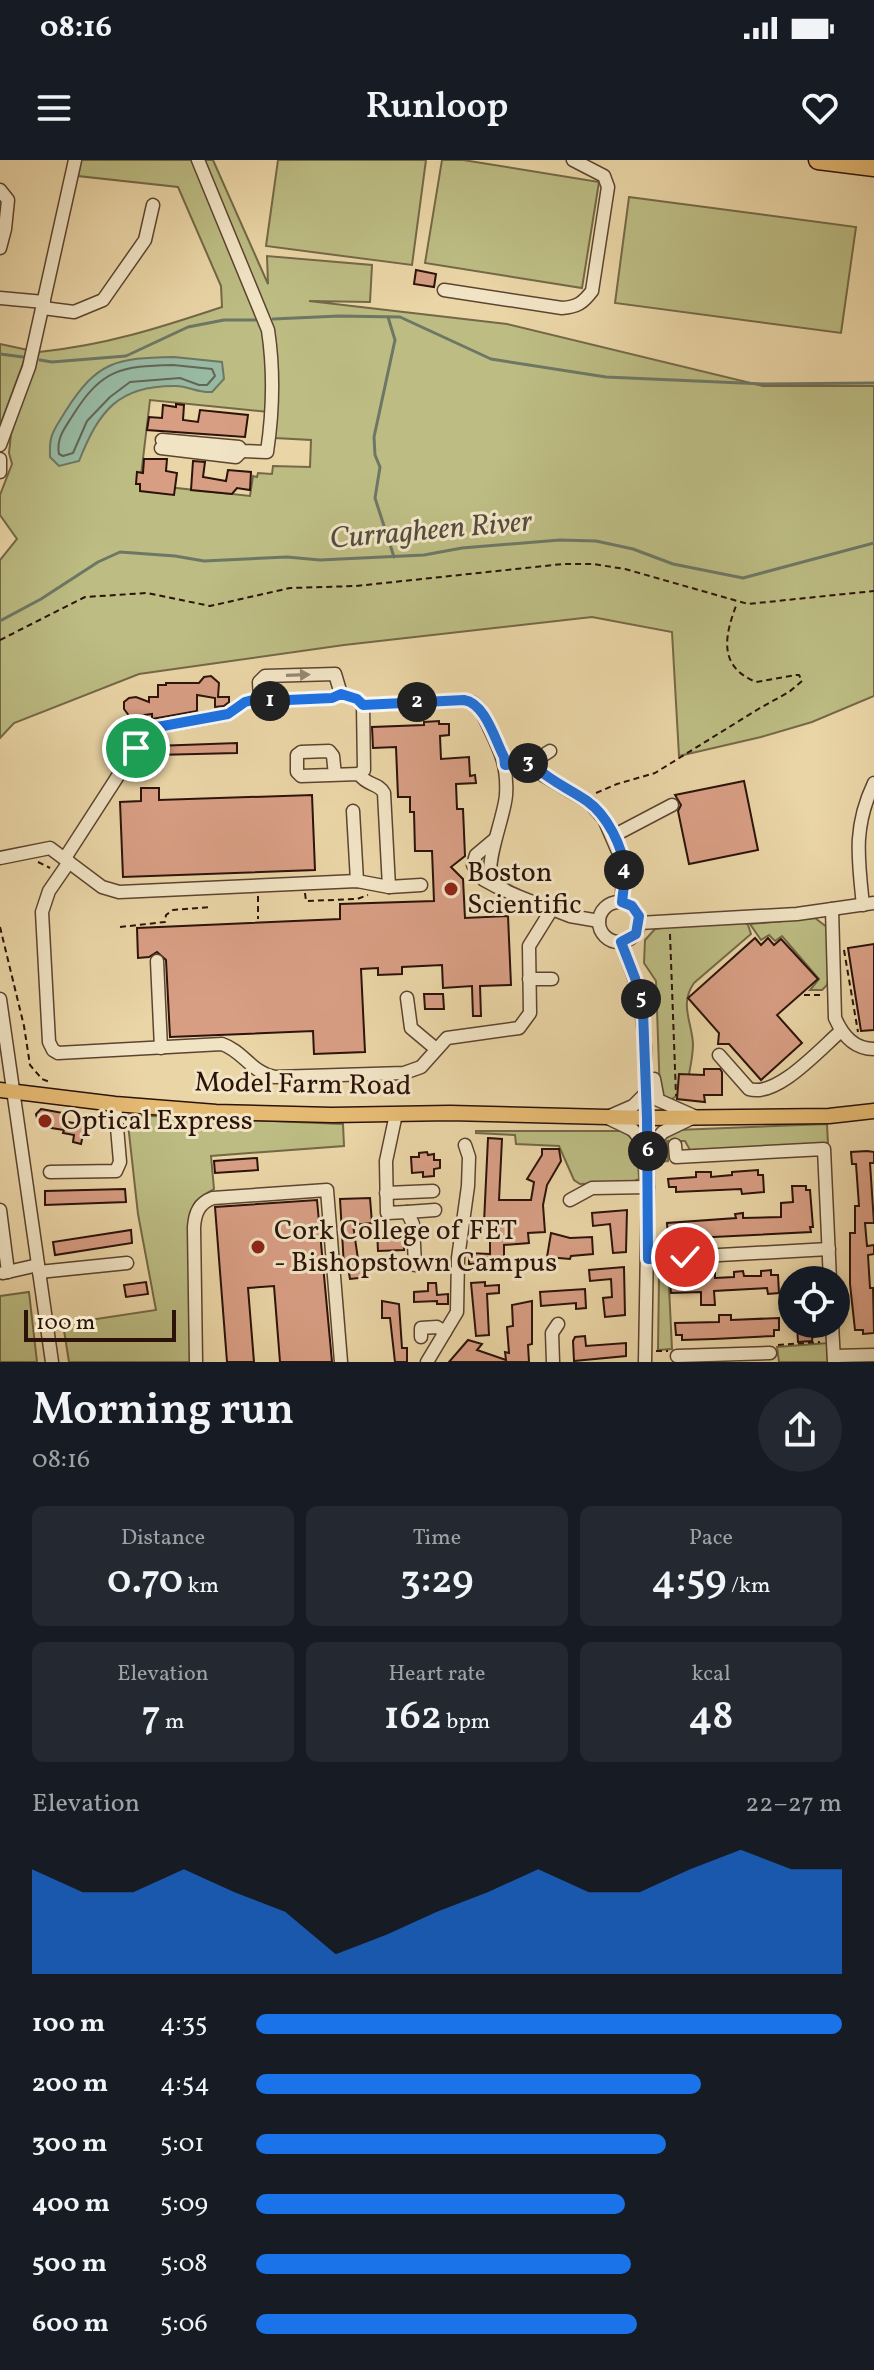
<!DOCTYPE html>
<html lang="en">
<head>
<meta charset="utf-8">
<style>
	body { margin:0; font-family:Vollkorn,serif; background:#242831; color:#f1f3f6; height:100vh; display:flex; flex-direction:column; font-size:30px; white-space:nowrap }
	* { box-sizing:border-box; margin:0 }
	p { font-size:26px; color:#9ea1a6 }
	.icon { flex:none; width:44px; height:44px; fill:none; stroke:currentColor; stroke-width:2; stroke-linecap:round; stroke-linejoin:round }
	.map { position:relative; height:1202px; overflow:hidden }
	.sheet { display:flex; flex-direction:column; background:#171b24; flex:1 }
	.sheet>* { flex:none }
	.tools { position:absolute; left:778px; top:1106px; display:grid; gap:16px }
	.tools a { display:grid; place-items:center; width:72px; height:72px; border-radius:50%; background:#171b24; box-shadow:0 4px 12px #0003; font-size:40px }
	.scale { position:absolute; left:24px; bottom:20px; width:152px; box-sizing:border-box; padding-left:8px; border:4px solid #2c130a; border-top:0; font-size:22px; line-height:28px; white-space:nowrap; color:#2c130a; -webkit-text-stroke:6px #f1e4c5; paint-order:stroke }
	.pin { position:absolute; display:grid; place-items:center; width:68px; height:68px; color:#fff; margin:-34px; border:4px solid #fff; border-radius:50%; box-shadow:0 2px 8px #0007 }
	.km { position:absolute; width:40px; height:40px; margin:-20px; border-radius:50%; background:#222; color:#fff; font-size:22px; line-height:40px; text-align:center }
	.round { display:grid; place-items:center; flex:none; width:84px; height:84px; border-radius:42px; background:#242831 }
	.head { display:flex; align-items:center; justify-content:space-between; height:136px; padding:0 32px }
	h1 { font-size:44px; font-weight:600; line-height:60px }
	.figures { display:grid; grid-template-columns:repeat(3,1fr); gap:12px; height:136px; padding:8px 32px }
	.figures div { display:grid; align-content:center; border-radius:12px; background:#242831; text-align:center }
	.figures b { font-size:40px; font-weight:600 }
	.figures small { font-size:22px; font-weight:400 }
	.figures p { font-size:22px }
	.chart { height:224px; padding:16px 32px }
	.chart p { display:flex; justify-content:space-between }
	.chart svg { width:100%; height:144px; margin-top:8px; fill:#1a73e8; opacity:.7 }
	ul { padding:0 32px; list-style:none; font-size:26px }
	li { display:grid; grid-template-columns:128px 96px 1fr; align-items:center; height:60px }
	li i { height:20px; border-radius:10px; background:#1a73e8 }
	.status { display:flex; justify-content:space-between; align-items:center; height:56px; padding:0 40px; background:#171b24; direction:ltr }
	.status svg { height:22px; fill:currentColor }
	header { display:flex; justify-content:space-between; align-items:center; height:104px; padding:0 32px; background:#171b24; font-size:36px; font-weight:600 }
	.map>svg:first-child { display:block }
	.green { fill:#bcbc83; stroke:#746846; stroke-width:2 }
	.water { fill:#98b9a2; stroke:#6d7765; stroke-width:2 }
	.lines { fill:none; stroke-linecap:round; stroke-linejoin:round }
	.shore { stroke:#626656; stroke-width:2 }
	.stream { stroke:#6d7765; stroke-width:3 }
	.building { fill:#d89e84; stroke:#2c130a; stroke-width:2 }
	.minor-casing { stroke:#5c4431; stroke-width:15 }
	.major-casing { stroke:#2c130a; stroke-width:17 }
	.highway-casing { stroke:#2c130a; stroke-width:21 }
	.path { stroke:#2c130a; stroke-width:2; stroke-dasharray:6 4; stroke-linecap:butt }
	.minor { stroke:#f1e4c5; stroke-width:12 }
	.major { stroke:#e5ba73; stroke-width:14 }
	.highway { stroke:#e5ba73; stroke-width:18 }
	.oneway { fill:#988671 }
	.route-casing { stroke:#fff; stroke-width:16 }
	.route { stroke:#1a73e8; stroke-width:10 }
	.poi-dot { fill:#8f2418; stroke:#f1e4c5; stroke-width:3 }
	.labels { text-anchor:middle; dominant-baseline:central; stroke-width:6; stroke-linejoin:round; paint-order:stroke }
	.poi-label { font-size:28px; fill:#2c130a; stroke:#f1e4c5; text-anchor:start }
	.street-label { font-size:28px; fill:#2c130a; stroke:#f1e4c5 }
	.water-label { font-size:30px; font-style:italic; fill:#524d3f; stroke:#f1e4c5 }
</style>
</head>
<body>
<div class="status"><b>08:16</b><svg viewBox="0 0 49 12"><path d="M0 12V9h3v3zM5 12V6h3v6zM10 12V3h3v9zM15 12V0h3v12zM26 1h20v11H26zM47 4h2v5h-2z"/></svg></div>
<header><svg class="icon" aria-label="menu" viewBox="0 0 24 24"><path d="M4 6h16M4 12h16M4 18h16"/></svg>Runloop<svg class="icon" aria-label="heart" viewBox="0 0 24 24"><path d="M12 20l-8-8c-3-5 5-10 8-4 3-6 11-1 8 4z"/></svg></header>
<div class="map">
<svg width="874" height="1202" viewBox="0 0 874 1202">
	<rect width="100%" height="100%" fill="#ead5a6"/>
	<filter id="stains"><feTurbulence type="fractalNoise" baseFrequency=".0025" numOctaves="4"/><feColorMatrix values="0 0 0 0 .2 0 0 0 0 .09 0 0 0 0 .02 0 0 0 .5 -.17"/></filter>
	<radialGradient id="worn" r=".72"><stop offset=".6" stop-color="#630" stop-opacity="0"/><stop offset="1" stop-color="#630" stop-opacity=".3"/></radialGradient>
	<g class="green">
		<path d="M81,0H194L264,170L268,252L150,240L140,324L250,336L253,316L257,317L258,313L272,314L273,306L310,307L311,280L275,278L274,191L201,0H213L268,124L267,96L372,105L370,142L309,141L507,164L763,226H874V536L812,562L761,577L679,596L672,472L592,457L344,485L139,514L14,563L0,578V400L17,379L0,355V335L12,304L9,293L11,274L39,192C106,185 159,168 222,147L221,126L178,27L78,16Z"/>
		<path d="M278,0H426L412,105L266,86Z"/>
		<path d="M442,0H463L599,22L582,128L425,103Z"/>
		<path d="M629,37L856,67L841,173L615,143Z"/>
		<path d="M0,184L28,190L0,266Z"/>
		<path d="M815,758L828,768L830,812L827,825L822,830H810L819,819L782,776L775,781L769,775L761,780L750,764Z"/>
		<path d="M742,761L748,765L751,774L694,823C679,844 692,862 693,884C693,900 688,914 687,929L669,941L660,935L656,821L644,803L645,780L655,769L677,765Z"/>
		<path d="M127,955L343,964L344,986L211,996L214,1029C208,1033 198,1037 194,1044C184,1068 192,1170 193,1202H69L63,1164L156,1150L138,1054Z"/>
		<path d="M827,964L828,984L690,990L685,981H667L668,1001L658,1002L661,982L677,970Z"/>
		<path d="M476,971H624L637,984L639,1019L632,1022L580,1024L574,1020L559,986L516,984L515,975L476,973Z"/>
		<path d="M668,1106L672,1189L658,1190L659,1117L662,1110Z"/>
		<path d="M29,1132L37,1202H0V1136Z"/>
		<path d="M828,1183L829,1202H779L777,1187Z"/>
	</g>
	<path class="water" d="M174,197L222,202L224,219L212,232C197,233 189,226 176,226C118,225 99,251 79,301L59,306L50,297C49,274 53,272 65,252C97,201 116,198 174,197Z"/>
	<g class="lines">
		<path class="shore" d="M173,205L212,209L215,216L207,225H199L180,218L130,222L110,237L87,261L73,293L63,296L59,294C56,278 65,268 73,255C102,209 121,206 173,205Z"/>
		<g class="stream">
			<path d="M388,157L395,180L374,277L375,295L380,307L375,338L394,397"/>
			<path d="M273,159L339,156L400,157L491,199L606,217L765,224L874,223"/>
			<path d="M0,194L23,197"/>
			<path d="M40,200L52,202L126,196L188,167L224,160H255"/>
			<path d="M0,461L41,439L98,402L120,392L175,396L204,401L287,397L320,400L424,395L462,388L560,380L596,381L633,389L673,404L743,418L874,383"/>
		</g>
	</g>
	<g class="building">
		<path d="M416,110L436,114L434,127L414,124Z"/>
		<path d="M176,244L184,245L183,260L198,262L200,250L248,255L245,277L147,270L149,257L162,258L163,245L176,247Z"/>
		<path d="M144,299H167L166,311L177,313L174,335L140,331V324H136L137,312L143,313Z"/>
		<path d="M193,301L205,302L203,317L226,321L228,310L251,312L250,330L237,328L232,334L191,330Z"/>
		<path d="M211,516L219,523L218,537H229V542L224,546L215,547V538L197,535V551L152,559V554L130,557L124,549V542L129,538L136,537L149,542V537H158V525H166V523H199L204,517Z"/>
		<path d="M439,561V564H449V575L440,576L441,599L469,597L470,616L475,615L476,623L456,624L457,649H463L465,696L451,707L463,719L465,758L508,756L511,825L480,826L481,856H473L472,826L443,828L442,805L402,807V814L378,815V808L361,809L365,892L314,894L313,871L170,877L166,800L157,792L149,797L138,798L137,768L340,759V744L434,741L432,691H415L414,652H410V637H398L396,587L373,588L372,567L424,565V562Z"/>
		<path d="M237,583V593L155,595V586Z"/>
		<path d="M744,621L758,690L689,704L678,651L681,645L675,635Z"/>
		<path d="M141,628H159V640L312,635L315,710L123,717L120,642L141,641Z"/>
		<path d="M755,778L761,785L768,778L774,785L781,779L818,819L777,855L802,883L761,920L729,884H718L719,873L688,838Z"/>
		<path d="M874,784V870L861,871L848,788Z"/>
		<path d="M424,834H443L444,849H425Z"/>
		<path d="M704,909H720L722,912V935H704L705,942L677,939L679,914L704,915Z"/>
		<path d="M41,949L63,953L62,961L85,965L81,984L73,982L74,975L63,973L64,970L39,966L36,954Z"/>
		<path d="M488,978L502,979L499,1040H531L534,1022L527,1019L542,995V989H559L561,1001L547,1025L543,1045L545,1072L528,1073L529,1083L504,1085V1102L469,1104V1093L490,1094V1063H484Z"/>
		<path d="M867,991L874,992V1003H870L874,1063H865L867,1086L874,1085V1094L868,1095L870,1128H873L874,1173L863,1174V1170H855L850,1124V1073H855V1046H859L856,1004H852L851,992Z"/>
		<path d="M427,992L428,995L434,994V1000H440V1008L434,1009V1016L423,1017V1012L412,1013L411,997H419V993Z"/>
		<path d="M257,998L258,1010L215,1013L214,1001Z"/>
		<path d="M758,1010V1015H763L764,1032L742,1034L741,1029L676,1032V1027H669L668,1019L696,1017V1012H711V1017L732,1015V1012Z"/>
		<path d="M792,1026H806V1030H810L813,1067H810L811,1072L673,1079V1077H668L667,1063L736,1058L735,1054L743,1053V1058L781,1057V1043L793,1042Z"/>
		<path d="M125,1029L126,1042L45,1045V1031Z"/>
		<path d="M370,1038L372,1063L353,1065L359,1106H367L368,1117L350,1119L348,1107H344L340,1039Z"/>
		<path d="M317,1040L332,1202H280L274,1126L248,1128L254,1202H227L215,1047Z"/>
		<path d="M627,1050L626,1092L613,1093L610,1064L593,1066L592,1053Z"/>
		<path d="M403,1069L404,1090L378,1091L377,1070Z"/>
		<path d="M131,1070L132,1083L55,1095L53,1082Z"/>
		<path d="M551,1073L570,1078L592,1077L593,1094L571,1096L570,1099L547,1097Z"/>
		<path d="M624,1107L625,1155L605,1157L603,1138L612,1137L611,1119L590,1121L589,1110Z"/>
		<path d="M771,1110V1115H778L779,1133L768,1134L767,1128L714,1131L715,1145H701V1132L671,1133L670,1121L678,1120V1115L688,1114V1119L706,1118L705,1113H715V1118L734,1117V1112L743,1111L744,1116H761V1111Z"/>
		<path d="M146,1122L148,1134L126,1137L124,1125Z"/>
		<path d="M485,1122V1126L499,1125V1133L487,1134L489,1175L476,1176L471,1123Z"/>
		<path d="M428,1123H436L437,1135L448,1134V1144H437V1141L414,1142V1132L428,1131Z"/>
		<path d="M585,1129L586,1148L576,1149V1143L541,1146L540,1132Z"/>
		<path d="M382,1141L399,1144L402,1188H407V1202H395L390,1158H382Z"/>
		<path d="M532,1141V1184L528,1185L529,1202H449L468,1180L482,1184L477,1190L506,1200L505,1192L509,1193L507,1167L513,1166L512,1145Z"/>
		<path d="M719,1155H731V1160L779,1158V1170H774V1176L714,1179L682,1180V1175H676L675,1163L719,1162Z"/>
		<path d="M797,1164H814L812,1181L798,1182Z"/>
		<path d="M585,1176L586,1186L626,1183V1196L574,1201L573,1181L575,1177Z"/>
	</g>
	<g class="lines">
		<defs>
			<g id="minor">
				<path d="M0,30L8,40L5,69L0,88"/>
				<path d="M444,130L562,148C577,147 583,143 592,131L608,27L604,16L573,0"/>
				<path d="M0,138L44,142"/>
				<path d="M43,148L74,152L103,140L145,80L153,45"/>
				<path d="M162,280L239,287L242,291L267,292C273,252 274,210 268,170L198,0"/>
				<path d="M0,285L29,207L75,0"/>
				<path d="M161,288L236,297L242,291"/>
				<path d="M0,299V312"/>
				<path d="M260,538L259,522L265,516L335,514L341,534"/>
				<path d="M531,603L550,591"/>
				<path d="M505,605L531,603L543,615L590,643L604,659L623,703L622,742"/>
				<path d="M359,614L364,610L363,545"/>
				<path d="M335,615L333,596L329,591L301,592L297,595V612L301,616L359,614C367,626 379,623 384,633L389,727"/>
				<path d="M353,651L357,721"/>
				<path d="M613,676L672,645"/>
				<path d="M495,679L476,695L473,705L484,720L497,727"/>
				<path d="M0,698L50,688L102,727L119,732L357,721L389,727L421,725"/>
				<path d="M65,698L145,574L152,568L228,554L245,542L260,538L265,541L332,538L341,534L357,539L363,545L464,540C479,542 482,553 488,565C500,590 508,606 506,635C505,655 484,704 492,719C500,733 537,743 552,749"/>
				<path d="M69,702L49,731L42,752L49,882L53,890L58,893L222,884C243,891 253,914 275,917L404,913L421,907L447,878L519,868L530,853L529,786L552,749L570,756L599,761"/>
				<circle cx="619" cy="762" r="20"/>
				<path d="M863,745C858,698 853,667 874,623"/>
				<path d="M832,749L835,858C843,876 854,889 874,889"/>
				<path d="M639,763L797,754L874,743"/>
				<path d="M621,782L640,834L645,887L648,1027L645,1202"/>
				<path d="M157,801L161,888"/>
				<path d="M529,819H552"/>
				<path d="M407,838L411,868L436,889"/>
				<path d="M0,839L52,1202"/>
				<path d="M719,895L749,929C777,938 820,889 841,871"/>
				<path d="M654,919L658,940L694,956"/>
				<path d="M396,954L386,1001L387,1053L407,1052L413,1064L415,1105"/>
				<path d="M610,956L633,946L646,933"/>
				<path d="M608,958L633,970L648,989L663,972L690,959"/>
				<path d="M675,985L676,997L824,989L830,1120"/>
				<path d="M50,1012L116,1011L120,1002L115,944"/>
				<path d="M386,1033L433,1031"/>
				<path d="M570,1040L592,1028L648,1027"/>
				<path d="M0,1050L8,1112"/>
				<path d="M407,1052L435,1050"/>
				<path d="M648,1099L829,1089"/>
				<path d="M39,1112L127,1103"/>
				<path d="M3,1113L38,1105"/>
				<path d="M832,1164L834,1201"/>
				<path d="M421,1177V1168L437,1167L445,1172"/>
				<path d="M677,1196L770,1193"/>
				<path d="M834,1196L874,1195"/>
				<path d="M196,1202L194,1067C195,1053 199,1043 213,1038L327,1030L341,1202"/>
				<path d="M427,1202L457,1152L458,1098L468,1026L469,997L465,985"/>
				<path d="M553,1202L552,1173L558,1164"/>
			</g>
			<path id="major" d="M0,930L115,944L216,952L332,955L450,953L647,958L829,956L874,951"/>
			<path id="highway" d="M818,0L874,7"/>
		</defs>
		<use href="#minor" class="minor-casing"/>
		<use href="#major" class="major-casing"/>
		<use href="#highway" class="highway-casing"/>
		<g class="path">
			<path d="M0,480L85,437L147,433L210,446L290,428L356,426L563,404H593L625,409L748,444L874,431"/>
			<path d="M596,633L617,624L655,613L760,548L789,532L802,521L799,515H796L756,522C717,506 725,475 737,443"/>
			<path d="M38,702L50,708"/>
			<path d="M305,733L306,741L357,739L368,735"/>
			<path d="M258,736V759"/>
			<path d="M0,767L24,866L30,905L42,919L50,922"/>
			<path d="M120,767L165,762L166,755L173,750L211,747"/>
			<path d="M670,774L676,936"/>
			<path d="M844,790L858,872"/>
			<path d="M804,835H824"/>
			<path d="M778,1185L820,1182"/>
			<path d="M656,1191H668"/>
		</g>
		<use href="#minor" class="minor"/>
		<use href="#major" class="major"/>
		<use href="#highway" class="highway"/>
	</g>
	<defs><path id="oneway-solid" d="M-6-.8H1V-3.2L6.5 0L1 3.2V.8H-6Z" transform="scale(2)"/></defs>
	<use class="oneway" href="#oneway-solid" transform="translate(298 515) rotate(-2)"/>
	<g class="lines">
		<defs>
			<path id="route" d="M136,588L152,568L228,554L245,542L260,538L265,541L332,538L341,534L357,539L363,545L464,540C485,543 495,580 504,597L505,605L531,603C548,620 568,628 587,641C607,655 623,687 625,711C625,721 623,732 622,742L632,746L639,756L636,774L621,782L635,818L643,851L647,958L648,1099L685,1097"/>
		</defs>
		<use href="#route" class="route-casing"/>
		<use href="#route" class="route"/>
	</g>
	<g class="poi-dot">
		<circle cx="451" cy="729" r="8"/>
		<circle cx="45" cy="961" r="8"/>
		<circle cx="258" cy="1087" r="8"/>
	</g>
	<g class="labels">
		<g class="poi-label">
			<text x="467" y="713">Boston<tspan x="467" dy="32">Scientific</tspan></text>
			<text x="61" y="961">Optical Express</text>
			<text x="274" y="1071">Cork College of FET<tspan x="274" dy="32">- Bishopstown Campus</tspan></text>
		</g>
		<g class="street-label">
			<text transform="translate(303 925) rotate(1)">Model Farm Road</text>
		</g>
		<g class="water-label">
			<text transform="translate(431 371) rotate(-5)">Curragheen River</text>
		</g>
	</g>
	<rect width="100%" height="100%" filter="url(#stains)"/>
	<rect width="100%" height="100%" fill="url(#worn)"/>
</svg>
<div class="tools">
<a><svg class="icon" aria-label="locate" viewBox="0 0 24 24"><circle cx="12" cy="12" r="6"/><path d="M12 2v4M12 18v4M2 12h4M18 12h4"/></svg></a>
</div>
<div class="scale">100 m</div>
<div class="pin" style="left:136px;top:588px;background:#1e9e55"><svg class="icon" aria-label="arrive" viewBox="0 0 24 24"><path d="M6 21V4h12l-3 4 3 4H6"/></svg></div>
<div class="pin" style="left:685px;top:1097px;background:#d93025"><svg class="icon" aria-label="check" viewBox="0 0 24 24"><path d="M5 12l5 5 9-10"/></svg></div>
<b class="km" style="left:270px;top:541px">1</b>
<b class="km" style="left:417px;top:542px">2</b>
<b class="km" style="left:528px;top:603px">3</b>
<b class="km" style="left:624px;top:710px">4</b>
<b class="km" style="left:641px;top:839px">5</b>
<b class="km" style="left:648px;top:991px">6</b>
</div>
<section class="sheet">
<div class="head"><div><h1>Morning run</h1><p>08:16</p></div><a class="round"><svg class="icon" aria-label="share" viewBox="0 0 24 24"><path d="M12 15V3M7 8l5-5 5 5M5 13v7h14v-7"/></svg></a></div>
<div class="figures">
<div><p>Distance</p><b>0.70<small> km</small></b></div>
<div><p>Time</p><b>3:29</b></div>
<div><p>Pace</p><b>4:59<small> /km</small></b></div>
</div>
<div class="figures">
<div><p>Elevation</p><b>7<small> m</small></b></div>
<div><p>Heart rate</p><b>162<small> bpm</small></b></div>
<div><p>kcal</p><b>48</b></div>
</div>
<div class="chart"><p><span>Elevation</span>22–27 m</p>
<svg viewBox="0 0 160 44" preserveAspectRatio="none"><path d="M0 44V12L10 19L20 19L30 12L40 19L50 25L60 38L70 32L80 25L90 19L100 12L110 19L120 19L130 12L140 6L150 12L160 12V44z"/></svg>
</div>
<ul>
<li><b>100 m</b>4:35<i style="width:100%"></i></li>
<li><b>200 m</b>4:54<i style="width:76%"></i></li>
<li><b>300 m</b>5:01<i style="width:70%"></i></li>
<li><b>400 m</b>5:09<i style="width:63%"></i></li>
<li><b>500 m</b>5:08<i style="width:64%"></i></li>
<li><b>600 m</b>5:06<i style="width:65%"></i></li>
</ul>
</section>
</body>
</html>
